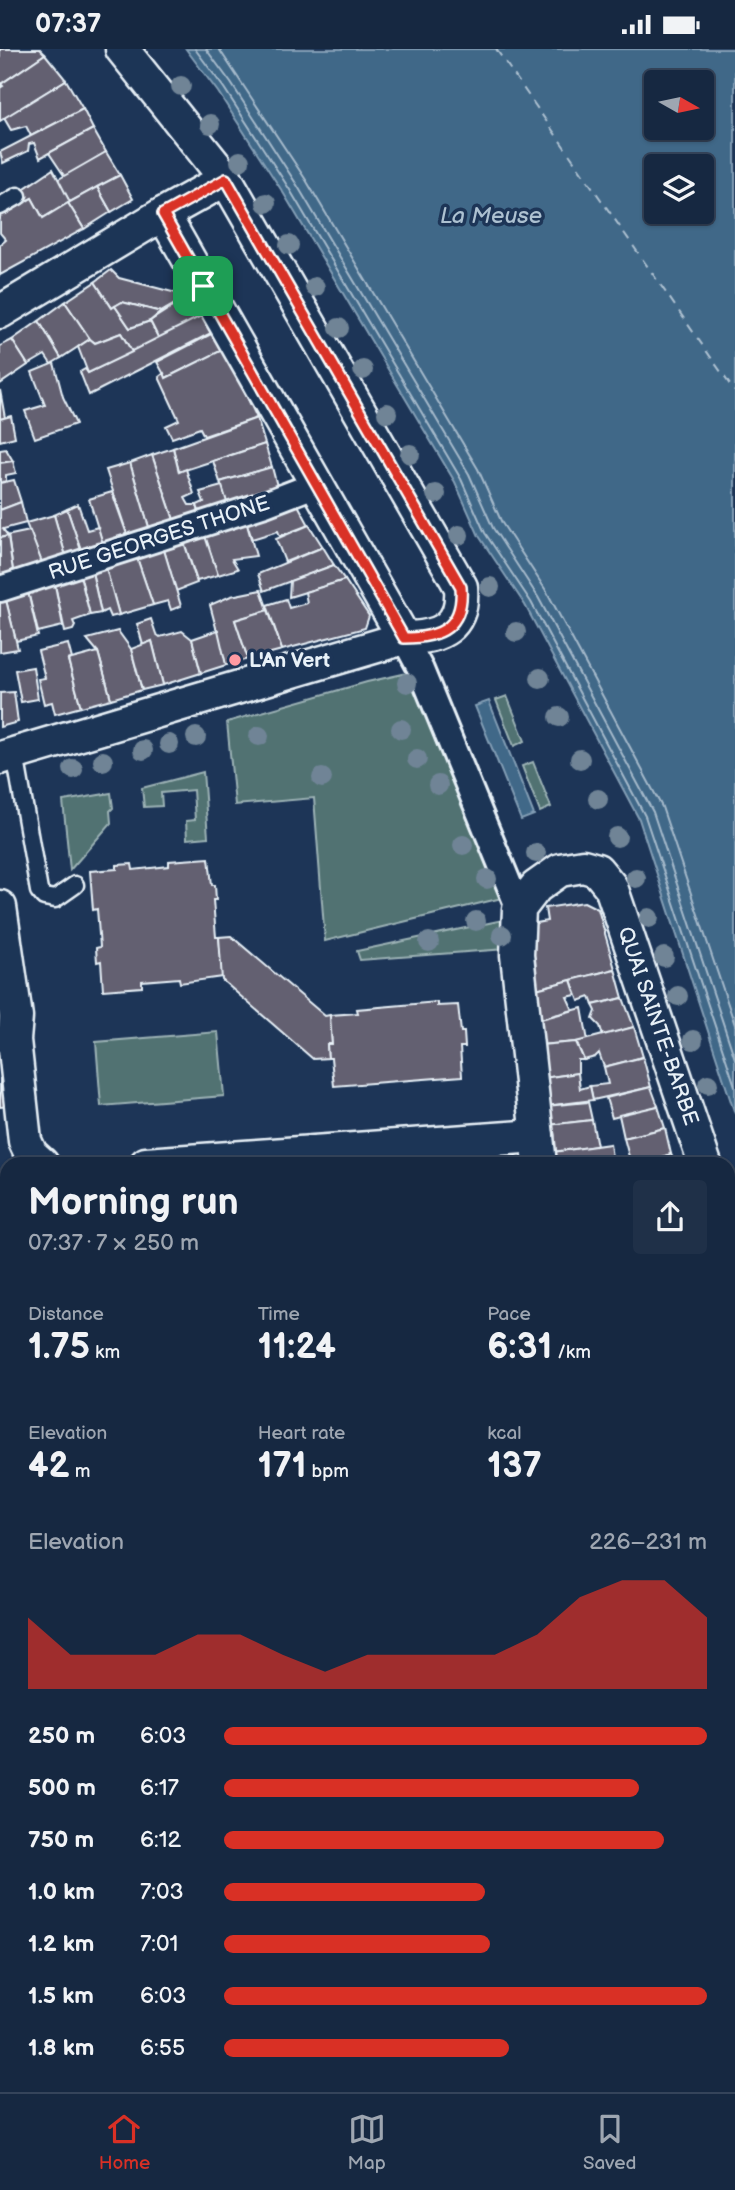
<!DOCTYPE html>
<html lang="en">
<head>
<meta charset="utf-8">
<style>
	body { margin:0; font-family:"Balsamiq Sans",sans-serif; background:#1f3048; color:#f1f3f6; height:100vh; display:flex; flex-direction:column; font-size:26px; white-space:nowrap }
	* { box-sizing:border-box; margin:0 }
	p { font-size:23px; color:#9ea6b1 }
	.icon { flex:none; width:38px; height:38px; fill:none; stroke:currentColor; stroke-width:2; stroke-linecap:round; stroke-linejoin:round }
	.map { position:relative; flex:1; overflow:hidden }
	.side { position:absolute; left:0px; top:1108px; width:735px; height:936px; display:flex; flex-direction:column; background:#162841; border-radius:21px 21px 0 0; box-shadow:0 2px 5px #0004,0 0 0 2px #35445a }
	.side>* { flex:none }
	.needle { width:46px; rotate:99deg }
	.tools { position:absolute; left:644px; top:21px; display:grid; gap:14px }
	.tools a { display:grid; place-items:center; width:70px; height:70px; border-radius:7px; background:#162841; box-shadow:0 2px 5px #0004,0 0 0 2px #35445a; font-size:35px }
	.pin { position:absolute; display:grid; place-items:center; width:60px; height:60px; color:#fff; margin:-30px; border-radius:14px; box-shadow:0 4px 10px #0006 }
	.round { display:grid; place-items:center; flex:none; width:74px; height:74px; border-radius:7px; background:#1f3048 }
	.headline { display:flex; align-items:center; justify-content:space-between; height:119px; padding:0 28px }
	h1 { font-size:38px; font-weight:800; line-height:52px }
	.metrics { display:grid; grid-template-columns:repeat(3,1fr); gap:10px; height:119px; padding:7px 28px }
	.metrics div { display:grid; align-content:center }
	.metrics b { font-size:35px; font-weight:800 }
	.metrics small { font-size:19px; font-weight:400 }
	.metrics p { font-size:19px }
	.chart { height:196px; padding:14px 28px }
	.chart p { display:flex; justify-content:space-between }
	.chart svg { width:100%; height:126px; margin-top:7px; fill:#d93025; opacity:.7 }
	ul { padding:0 28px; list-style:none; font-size:23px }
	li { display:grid; grid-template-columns:112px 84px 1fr; align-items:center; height:52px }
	li i { height:18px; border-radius:9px; background:#d93025 }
	.status { display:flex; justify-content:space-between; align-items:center; height:49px; padding:0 35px; background:#162841; direction:ltr }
	.status svg { height:19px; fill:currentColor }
	.tab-bar { display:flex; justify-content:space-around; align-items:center; height:98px; border-top:2px solid #35445a; background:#162841; font-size:19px; color:#9ea6b1 }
	.tab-bar a { display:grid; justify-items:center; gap:4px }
	.tab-bar .selected { color:#d93025 }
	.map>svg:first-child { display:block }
	.green { fill:#517272; stroke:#9cb2b5; stroke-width:2 }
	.water { fill:#406788; stroke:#839eb5; stroke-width:2; fill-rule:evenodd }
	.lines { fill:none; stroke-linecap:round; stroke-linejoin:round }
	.shore { stroke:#a5bacb; stroke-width:2 }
	.ferry { stroke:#adc1d1; stroke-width:2; stroke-dasharray:9 7; stroke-linecap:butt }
	.building { fill:#646071; stroke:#e8f1f8; stroke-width:2 }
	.service-casing { stroke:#e8f1f8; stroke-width:21 }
	.pedestrian-casing { stroke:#e8f1f8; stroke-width:30 }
	.minor-casing { stroke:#e8f1f8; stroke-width:37 }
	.service { stroke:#1d3557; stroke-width:16 }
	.pedestrian { stroke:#1d3557; stroke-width:24 }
	.minor { stroke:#1d3557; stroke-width:32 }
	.tree { fill:#708496 }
	.route-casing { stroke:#fff; stroke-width:14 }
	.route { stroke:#d93025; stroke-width:9 }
	.poi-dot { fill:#ff9aa2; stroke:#1d3557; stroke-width:2.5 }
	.labels { text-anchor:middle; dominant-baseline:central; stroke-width:7; stroke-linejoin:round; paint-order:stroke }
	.street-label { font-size:21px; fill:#e8f1f8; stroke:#1d3557 }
	.poi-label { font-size:21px; font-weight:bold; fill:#e8f1f8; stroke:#1d3557; text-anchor:start }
	.water-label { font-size:23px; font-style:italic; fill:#adc1d1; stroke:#1d3557 }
</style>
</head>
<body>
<div class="status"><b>07:37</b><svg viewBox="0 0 49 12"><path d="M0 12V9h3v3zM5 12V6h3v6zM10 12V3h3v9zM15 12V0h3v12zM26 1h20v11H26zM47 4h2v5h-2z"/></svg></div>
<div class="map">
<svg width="735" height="2043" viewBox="0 0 735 2043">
	<rect width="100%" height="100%" fill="#1d3557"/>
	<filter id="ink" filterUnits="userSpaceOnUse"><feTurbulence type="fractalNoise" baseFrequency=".0143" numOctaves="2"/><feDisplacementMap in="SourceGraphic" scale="14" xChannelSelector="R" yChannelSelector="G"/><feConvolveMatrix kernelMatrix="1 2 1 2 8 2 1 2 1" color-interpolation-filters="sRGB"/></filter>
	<g filter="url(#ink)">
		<g class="green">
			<path d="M421,621L514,846L325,892L314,749L235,756L227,673L367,633Z"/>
			<path d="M507,647L525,692L514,697L496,651Z"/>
			<path d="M533,713L551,758L540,763L522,717Z"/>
			<path d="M203,723L208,788L187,790L186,772L195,771L193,741L161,744L162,757L144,758L142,739Z"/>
			<path d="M111,744L113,759L110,762L111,774L70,821L63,752Z"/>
			<path d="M503,871L506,900L360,911L357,902Z"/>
			<path d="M218,983L224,1047L101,1057L96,993Z"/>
		</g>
		<g class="water">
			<path d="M186,0H735V1065L639,770L525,556L479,487L455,433L284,145L218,43ZM656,33H702V79H656ZM656,117H702V163H656Z"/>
			<path d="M489,652L534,766L521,771L475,657Z"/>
		</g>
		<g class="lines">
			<g class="shore">
				<path d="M195,0L224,39L290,141L461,430L485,484L531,553L645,767L735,1037"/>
				<path d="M206,0L231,34L297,136L469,425L493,479L538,548L653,763L735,1010"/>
				<path d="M219,0L306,131L478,420L502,474L547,543L662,758L735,976"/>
			</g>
			<path class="ferry" d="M496,0L735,343"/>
		</g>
		<g class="building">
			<path d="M0,0H40L45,5L1,35L3,37L0,39Z"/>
			<path d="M45,5L66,31L0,72V39L3,37L1,35Z"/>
			<path d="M66,31L83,60L31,87L26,77L11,81L4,69Z"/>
			<path d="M83,60L93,80L40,109L34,94L29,95L28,102L3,114L0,103Z"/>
			<path d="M93,80L106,103L65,128L49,104Z"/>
			<path d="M106,103L120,126L70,153L57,131Z"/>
			<path d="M53,120L70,153L43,169L32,149L26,152L22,141Z"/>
			<path d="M120,126L133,150L111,163L97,138Z"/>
			<path d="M97,138L111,163L84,180L68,154Z"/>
			<path d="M32,149L43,169L68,154L84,180L0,226V196L6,191L0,184V163L2,162L6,165Z"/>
			<path d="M111,221L119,229L188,247L161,263L122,253L112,259L95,233Z"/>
			<path d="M95,233L112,259L115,257L130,279L150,272L159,290L132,303L121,284L95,294L90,290L65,253Z"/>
			<path d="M192,245L205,265L159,290L150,272Z"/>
			<path d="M65,253L90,290L61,309L39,272Z"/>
			<path d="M122,253L161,263L150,272L130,279L115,257Z"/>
			<path d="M205,265L215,282L89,346L80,323L85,320L88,324Z"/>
			<path d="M39,272L61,309L51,315L45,306L28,316L12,291Z"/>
			<path d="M121,284L132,303L88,324L78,298L90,290L95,294Z"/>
			<path d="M213,284L223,301L166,329L157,313Z"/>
			<path d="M12,291L28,316L0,335V297Z"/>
			<path d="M224,300L257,369L204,387L200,379L172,389L166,377L179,371L159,328L164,324L166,329Z"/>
			<path d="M54,314L63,348L76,375L35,389L25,362L45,356L32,323Z"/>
			<path d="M0,341L5,369L0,370Z"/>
			<path d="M11,367L15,388L0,392V370Z"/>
			<path d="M257,369L265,395L179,423L173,399Z"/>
			<path d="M265,395L272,418L220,433L213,412Z"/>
			<path d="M173,399L179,423L186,420L194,445L185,449L189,456H197L201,469L176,477L152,406Z"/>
			<path d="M6,400L13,412L0,414V401Z"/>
			<path d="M152,406L176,477L151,485L130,414Z"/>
			<path d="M13,412L16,424L6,426V432L0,434V414Z"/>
			<path d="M130,414L151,485L129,491L106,421Z"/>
			<path d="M272,418L278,441L229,460L220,433Z"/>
			<path d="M14,431L21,453L0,461V434Z"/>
			<path d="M222,437L229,460L201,469L197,456L204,453L200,443Z"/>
			<path d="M112,443L129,491L104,499L89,450Z"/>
			<path d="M21,453L26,474L3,480L8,487L0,489V461Z"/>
			<path d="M297,454L309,476L280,487L278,482L252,490L246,472Z"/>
			<path d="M78,455L87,481L98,478L104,499L82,504L67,460Z"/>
			<path d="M67,460L82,504L67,511L54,466Z"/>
			<path d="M54,466L67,511L44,519L26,474Z"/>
			<path d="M246,472L256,507L232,510L238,520L218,526L205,487Z"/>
			<path d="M309,476L323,498L285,513L276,490Z"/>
			<path d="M30,482L44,519L14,529L8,487H6Z"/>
			<path d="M8,487L14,529L0,532V489Z"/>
			<path d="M205,487L218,526L197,532L184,493Z"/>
			<path d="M184,493L197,534L176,542L164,501Z"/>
			<path d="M323,498L334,516L264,542L258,525Z"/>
			<path d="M164,501L181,557L171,561L168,552L153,556L137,509Z"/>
			<path d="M137,509L153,556L119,566L106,519Z"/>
			<path d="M334,516L345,531L289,548L290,532Z"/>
			<path d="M106,519L119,566L110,568L107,561L101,564L92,523Z"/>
			<path d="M92,523L101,564L90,566L80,526Z"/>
			<path d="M80,526L90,566L73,572L75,577L73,581L65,583L55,536Z"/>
			<path d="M345,531L369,567L365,579L282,601L267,556L286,550L289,559L307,554L305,543Z"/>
			<path d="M55,536L63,577L38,583L28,543Z"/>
			<path d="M261,541L268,561L235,571L248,610L226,616L210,556L231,547Z"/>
			<path d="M28,543L38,587L16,592L6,551Z"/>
			<path d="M6,551L18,600L0,603V553Z"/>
			<path d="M268,561L282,601L248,610L235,571Z"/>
			<path d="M151,570L156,585L160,588L182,582L192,590L201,624L163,636L152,592L143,596L137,575Z"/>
			<path d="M218,581L226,616L201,624L192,590Z"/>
			<path d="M118,582L131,600L142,641L111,650L98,603L87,590Z"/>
			<path d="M152,592L163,636L142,641L131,600Z"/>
			<path d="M68,595L72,610L68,611L81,658L55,665L52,653L44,655L38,630L45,629L38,602Z"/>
			<path d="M98,603L111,650L81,658L68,611Z"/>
			<path d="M33,618L38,650L21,653L15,621Z"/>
			<path d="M14,643L18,673L0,678V644Z"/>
			<path d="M209,809L212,836H215L216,851H213L216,888H219L223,928L180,934L179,929L142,932V938L103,941L101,912L97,913L96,899L100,898L97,860L93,861L90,822L117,820V816L132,815L133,821L169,817V812Z"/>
			<path d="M584,853L598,860L615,920L536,940L531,875L547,872L545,859Z"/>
			<path d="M231,887L325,967L330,966L332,995H327L328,1009L313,1010L222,931L219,888Z"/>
			<path d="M615,920L623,949L593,956L590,948L579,952L571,931Z"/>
			<path d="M571,931L576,946L567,948L573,961L537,971L536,940Z"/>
			<path d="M623,949L634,978L603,987L600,977L593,970L596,962L593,956Z"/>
			<path d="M437,953V957L458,956L461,983H464L465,998H460L462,1027L334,1037L331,1009H328L327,995H332L330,966L358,964L357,960Z"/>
			<path d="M582,959L588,992L540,996L537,971Z"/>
			<path d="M634,978L643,1008L604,1018L599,1004L595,1008L584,1011L576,993Z"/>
			<path d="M576,993L584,1011H578V1024L543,1029L540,996Z"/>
			<path d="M643,1008L651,1038L593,1051L590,1037L608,1035L604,1018Z"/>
			<path d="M578,1024L580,1040L590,1037L593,1051L546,1057L543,1029Z"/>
			<path d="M9,1029L11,1057L0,1058V1030Z"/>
			<path d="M651,1038L658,1057L612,1069L606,1049Z"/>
			<path d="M588,1053L592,1071L548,1076L546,1057Z"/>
			<path d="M658,1057L665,1079L624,1089L619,1066Z"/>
			<path d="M592,1071L597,1097L553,1103L548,1076Z"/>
			<path d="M665,1079L671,1105L640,1115H631L624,1089Z"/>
			<path d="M610,1095L613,1115H554L553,1103Z"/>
			<path d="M671,1105L675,1115H640Z"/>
			<path d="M516,1108L525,1115H496V1111Z"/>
			<path d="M0,1177L7,1230V1337L0,1338Z"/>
			<path d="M7,1364V1420L0,1421V1365Z"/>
			<path d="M730,1395L735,1451V1464H728Z"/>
			<rect x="728" y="1464" width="7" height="71"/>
			<path d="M7,1512V1566L0,1567V1513Z"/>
			<path d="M735,1556V1592L728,1593V1557Z"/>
			<path d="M7,1566V1643L0,1577V1567Z"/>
			<path d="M728,1704H735V1737L728,1739Z"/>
			<path d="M7,1719V1780L0,1781V1720Z"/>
			<path d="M732,1916L735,1917V2002H728V1917Z"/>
			<path d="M27,2037H86L87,2043H28Z"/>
			<path d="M108,2037H415L416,2043H109Z"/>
		</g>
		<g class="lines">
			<defs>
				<g id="service">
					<path d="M0,157L18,147"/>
					<path d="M15,705L39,842L44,848L55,850L75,836"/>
				</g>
				<g id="pedestrian">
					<path d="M0,540L265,455L317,435"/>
					<path d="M404,589L421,621L519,860"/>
				</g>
				<g id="minor">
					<path d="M163,165L404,589"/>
					<path d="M0,263L163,165L226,130"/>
					<path d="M0,709L404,589C441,589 464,578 461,538L226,130L122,0"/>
					<path d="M0,858L16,968L14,991L25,1092L31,1105L42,1115"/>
					<path d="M146,1115L537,1087"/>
					<path d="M540,1115L517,906L519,860L536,838L560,821L583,817L597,821L611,838L705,1115"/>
					<path d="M728,1193L735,1221"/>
					<path d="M728,1547L735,1546"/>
					<path d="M513,2043L514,2037"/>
				</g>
			</defs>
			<use href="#service" class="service-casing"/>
			<use href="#pedestrian" class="pedestrian-casing"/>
			<use href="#minor" class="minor-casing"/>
			<use href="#service" class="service"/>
			<use href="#pedestrian" class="pedestrian"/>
			<use href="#minor" class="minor"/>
		</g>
		<g class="tree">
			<circle cx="181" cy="37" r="10"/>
			<circle cx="210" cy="75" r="10"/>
			<circle cx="240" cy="112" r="10"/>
			<circle cx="266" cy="154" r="10"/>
			<circle cx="289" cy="196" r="10"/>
			<circle cx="315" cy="238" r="10"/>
			<circle cx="339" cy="279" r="10"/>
			<circle cx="363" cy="321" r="10"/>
			<circle cx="387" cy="364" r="10"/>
			<circle cx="410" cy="405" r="10"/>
			<circle cx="436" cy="445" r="10"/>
			<circle cx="459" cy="486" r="10"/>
			<circle cx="490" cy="538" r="10"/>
			<circle cx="516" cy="583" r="10"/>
			<circle cx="540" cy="629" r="10"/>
			<circle cx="407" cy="634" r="10"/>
			<circle cx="559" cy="668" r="10"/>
			<circle cx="401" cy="680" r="10"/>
			<circle cx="259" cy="687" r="10"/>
			<circle cx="196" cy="688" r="10"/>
			<circle cx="169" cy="695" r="10"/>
			<circle cx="143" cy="701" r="10"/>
			<circle cx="417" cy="710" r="10"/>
			<circle cx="580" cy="710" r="10"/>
			<circle cx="103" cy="712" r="10"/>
			<circle cx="73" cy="720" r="10"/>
			<circle cx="322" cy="729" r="10"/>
			<circle cx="438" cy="736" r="10"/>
			<circle cx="598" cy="750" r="10"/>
			<circle cx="617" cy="788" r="10"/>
			<circle cx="463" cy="796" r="10"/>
			<circle cx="536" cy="804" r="10"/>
			<circle cx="636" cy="829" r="10"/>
			<circle cx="487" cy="830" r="10"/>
			<circle cx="649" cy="869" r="10"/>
			<circle cx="476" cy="872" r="10"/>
			<circle cx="502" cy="886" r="10"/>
			<circle cx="429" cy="893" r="10"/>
			<circle cx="664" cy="908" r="10"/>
			<circle cx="678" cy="947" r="10"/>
			<circle cx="693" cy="991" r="10"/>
			<circle cx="708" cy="1035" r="10"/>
		</g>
	</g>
	<g class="lines" filter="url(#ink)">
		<defs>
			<path id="route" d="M226,130L461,538C464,578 441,589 404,589L163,165Z"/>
		</defs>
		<use href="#route" class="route-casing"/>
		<use href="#route" class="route"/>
	</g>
	<circle class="poi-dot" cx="235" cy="611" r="7"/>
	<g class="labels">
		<g class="street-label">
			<text transform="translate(159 489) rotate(-18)">RUE GEORGES THONE</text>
			<text transform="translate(658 977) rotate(71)">QUAI SAINTE-BARBE</text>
		</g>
		<g class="poi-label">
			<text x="249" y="611">L'An Vert</text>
		</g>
		<g class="water-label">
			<text x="491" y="167">La Meuse</text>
		</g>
	</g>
</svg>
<div class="tools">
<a><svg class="needle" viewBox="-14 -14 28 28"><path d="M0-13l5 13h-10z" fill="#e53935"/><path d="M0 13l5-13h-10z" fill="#9ea6b1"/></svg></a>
<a><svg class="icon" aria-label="layers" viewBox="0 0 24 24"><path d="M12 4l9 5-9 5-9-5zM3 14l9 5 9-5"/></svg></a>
</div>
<div class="pin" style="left:203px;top:237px;background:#1e9e55"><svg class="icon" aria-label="arrive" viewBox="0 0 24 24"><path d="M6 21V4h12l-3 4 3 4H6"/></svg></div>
<section class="side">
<div class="headline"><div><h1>Morning run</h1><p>07:37 · 7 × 250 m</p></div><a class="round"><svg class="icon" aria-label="share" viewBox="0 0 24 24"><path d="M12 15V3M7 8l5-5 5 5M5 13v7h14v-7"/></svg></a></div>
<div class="metrics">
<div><p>Distance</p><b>1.75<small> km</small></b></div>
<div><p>Time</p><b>11:24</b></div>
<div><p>Pace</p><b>6:31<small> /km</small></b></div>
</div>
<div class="metrics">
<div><p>Elevation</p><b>42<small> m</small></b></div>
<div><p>Heart rate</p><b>171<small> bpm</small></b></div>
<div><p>kcal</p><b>137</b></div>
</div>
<div class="chart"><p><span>Elevation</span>226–231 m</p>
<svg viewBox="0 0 160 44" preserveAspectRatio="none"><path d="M0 44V19L10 32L20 32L30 32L40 25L50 25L60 32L70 38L80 32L90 32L100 32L110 32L120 25L130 12L140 6L150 6L160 19V44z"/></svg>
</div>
<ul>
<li><b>250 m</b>6:03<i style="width:100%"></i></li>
<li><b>500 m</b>6:17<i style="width:86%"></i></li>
<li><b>750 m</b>6:12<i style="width:91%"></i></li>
<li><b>1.0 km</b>7:03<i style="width:54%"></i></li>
<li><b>1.2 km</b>7:01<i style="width:55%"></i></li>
<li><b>1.5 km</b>6:03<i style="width:100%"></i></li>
<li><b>1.8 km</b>6:55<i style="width:59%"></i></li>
</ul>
</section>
</div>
<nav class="tab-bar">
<a class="selected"><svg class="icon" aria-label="home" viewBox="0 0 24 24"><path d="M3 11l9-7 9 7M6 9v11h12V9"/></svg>Home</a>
<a><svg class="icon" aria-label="map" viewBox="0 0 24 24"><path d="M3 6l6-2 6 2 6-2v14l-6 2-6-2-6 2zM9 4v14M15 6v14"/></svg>Map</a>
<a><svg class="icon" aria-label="saved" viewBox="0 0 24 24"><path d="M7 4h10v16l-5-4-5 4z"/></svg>Saved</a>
</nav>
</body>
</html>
